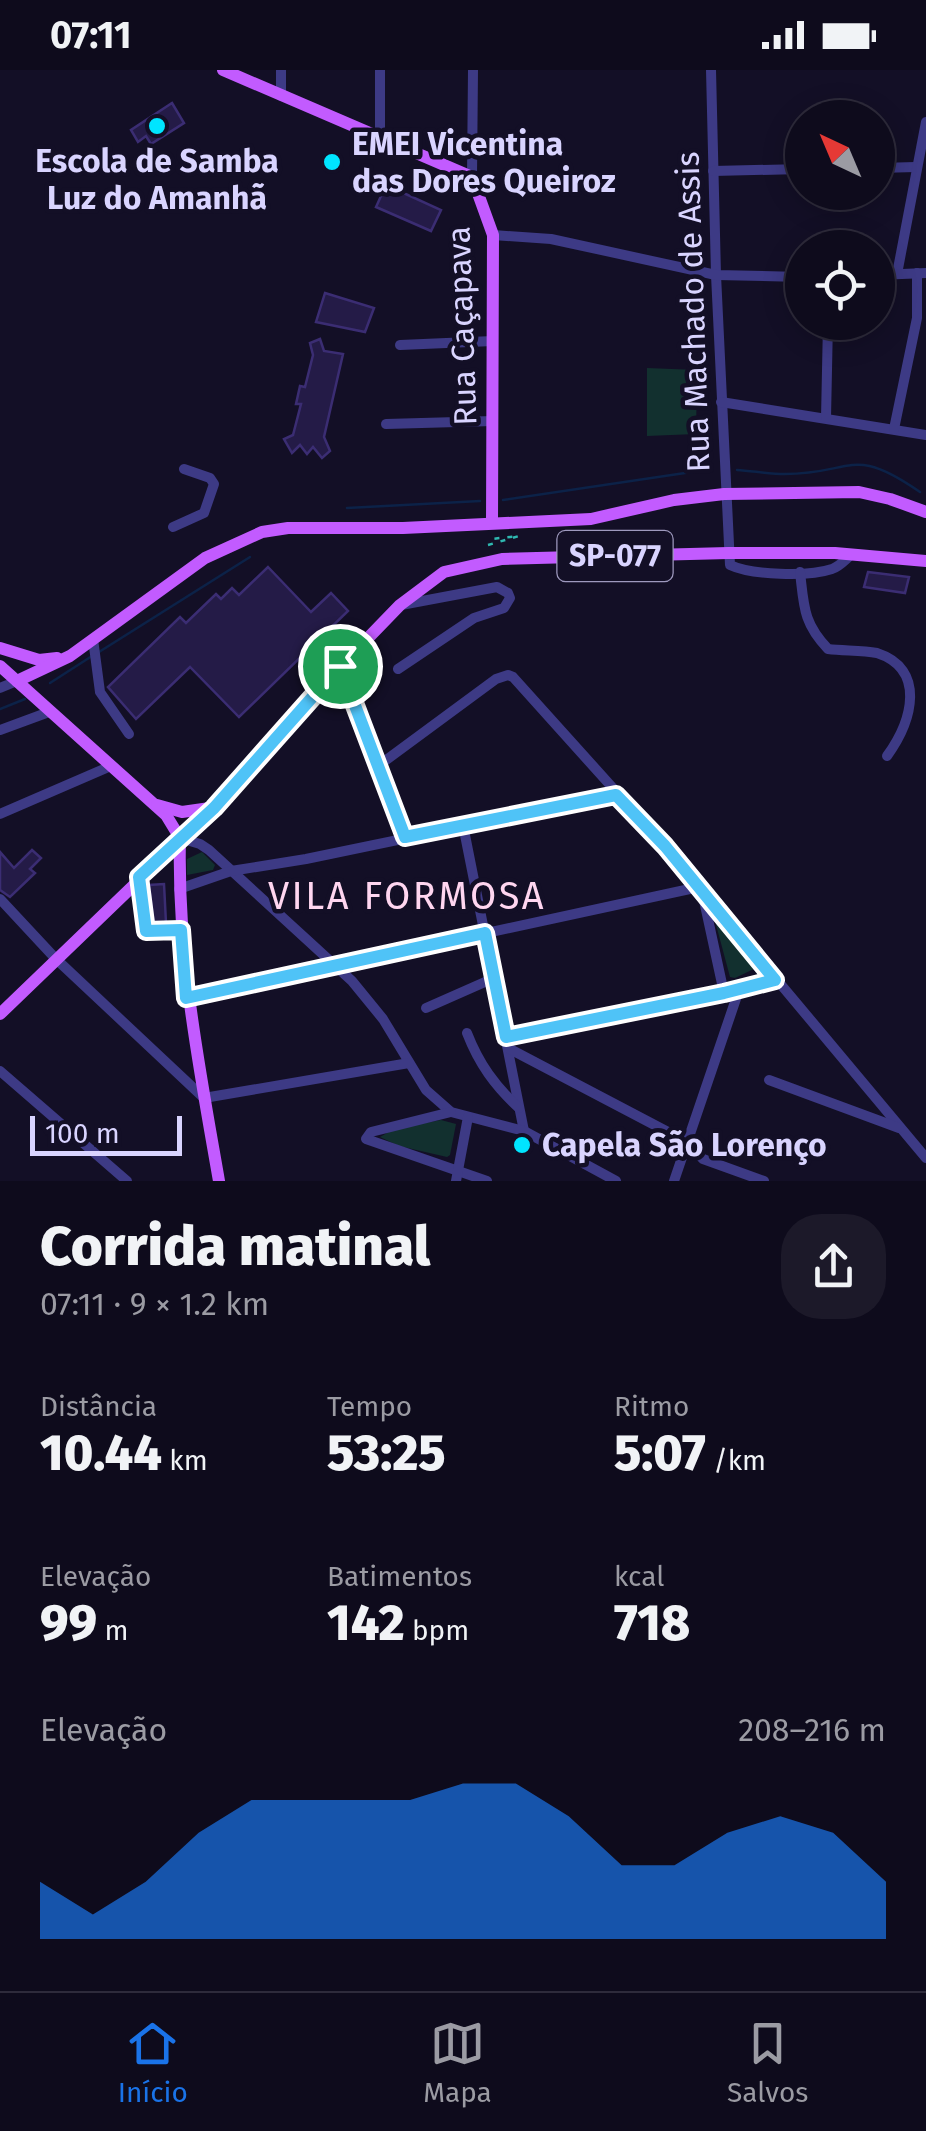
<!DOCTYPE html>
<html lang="pt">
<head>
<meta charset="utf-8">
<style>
	body { margin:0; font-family:"Fira Sans",sans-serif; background:#1c1929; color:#f1f3f6; height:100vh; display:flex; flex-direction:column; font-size:38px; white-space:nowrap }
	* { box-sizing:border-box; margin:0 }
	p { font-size:32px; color:#9b9ba3 }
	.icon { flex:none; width:55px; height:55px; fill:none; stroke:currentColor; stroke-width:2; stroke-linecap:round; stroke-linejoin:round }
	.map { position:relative; height:1111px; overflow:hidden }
	.sheet { display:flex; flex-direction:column; background:#0e0b1c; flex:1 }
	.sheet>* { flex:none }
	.needle { width:65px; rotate:316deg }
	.controls { position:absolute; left:785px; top:30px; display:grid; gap:20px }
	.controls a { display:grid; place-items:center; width:110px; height:110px; border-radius:50%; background:#0e0b1c; box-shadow:0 5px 25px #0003,0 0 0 2px #2e2b3b; font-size:50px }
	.scale { position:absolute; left:30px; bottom:25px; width:152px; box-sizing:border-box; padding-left:10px; border:5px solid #d9d4ff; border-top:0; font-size:28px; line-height:35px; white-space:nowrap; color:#d9d4ff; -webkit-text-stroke:8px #130f26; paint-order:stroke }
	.pin { position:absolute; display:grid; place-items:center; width:85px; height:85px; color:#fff; margin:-42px; border:5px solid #fff; border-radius:50%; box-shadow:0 2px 10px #0007 }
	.round { display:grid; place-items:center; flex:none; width:105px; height:105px; border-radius:40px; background:#1c1929 }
	.head { display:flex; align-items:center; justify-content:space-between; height:170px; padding:0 40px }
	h1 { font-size:55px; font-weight:800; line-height:75px }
	.figures { display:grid; grid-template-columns:repeat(3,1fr); gap:15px; height:170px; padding:10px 40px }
	.figures div { display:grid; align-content:center }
	.figures b { font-size:50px; font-weight:800 }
	.figures small { font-size:28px; font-weight:400 }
	.figures p { font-size:28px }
	.chart { height:280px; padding:20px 40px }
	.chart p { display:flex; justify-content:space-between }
	.chart svg { width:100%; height:180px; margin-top:10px; fill:#1a73e8; opacity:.7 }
	.status { display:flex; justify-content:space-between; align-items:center; height:70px; padding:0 50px; background:#0e0b1c; direction:ltr }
	.status svg { height:28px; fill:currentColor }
	.tab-bar { display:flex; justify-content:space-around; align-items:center; height:140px; border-top:2px solid #2e2b3b; background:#0e0b1c; font-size:28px; color:#9b9ba3 }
	.tab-bar a { display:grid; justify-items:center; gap:5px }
	.tab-bar .active { color:#1a73e8 }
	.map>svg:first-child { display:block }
	.green { fill:#12302f }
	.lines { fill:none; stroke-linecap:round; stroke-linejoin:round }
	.stream { stroke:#0c2248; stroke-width:2.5 }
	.building { fill:#241b47; stroke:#3b2d73; stroke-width:2.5 }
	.path { stroke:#2fb8b0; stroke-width:2.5; stroke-dasharray:5 8; stroke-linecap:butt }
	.minor { stroke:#3d3a85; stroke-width:10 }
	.major { stroke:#c25bff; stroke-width:12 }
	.route-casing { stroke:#fff; stroke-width:20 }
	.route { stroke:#4fc3f7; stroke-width:12 }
	.poi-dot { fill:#00e5ff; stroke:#130f26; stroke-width:4 }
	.labels { text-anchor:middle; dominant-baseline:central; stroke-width:9; stroke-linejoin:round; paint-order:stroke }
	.shield { fill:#130f26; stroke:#9e99be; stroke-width:2.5 }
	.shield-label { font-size:30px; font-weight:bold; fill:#d9d4ff }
	.poi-label { font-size:32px; font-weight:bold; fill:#d9d4ff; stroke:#130f26; text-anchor:start }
	.street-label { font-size:32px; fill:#d9d4ff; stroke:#130f26 }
	.quarter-label { font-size:38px; letter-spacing:2.5px; fill:#ffd6f0; stroke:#130f26 }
</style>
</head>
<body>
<div class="status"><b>07:11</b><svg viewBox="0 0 49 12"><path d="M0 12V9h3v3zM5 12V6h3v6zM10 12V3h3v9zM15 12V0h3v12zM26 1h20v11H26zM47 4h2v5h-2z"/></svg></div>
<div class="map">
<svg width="926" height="1111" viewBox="0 0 926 1111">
	<rect width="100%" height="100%" fill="#130f26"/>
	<g class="green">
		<path d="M647,298L697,300L696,364L647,366Z"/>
		<path d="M202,782L215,795L213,800L187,805V789Z"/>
		<path d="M714,847H718L756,892L758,897L735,908L730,907Z"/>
		<path d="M441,1050L456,1054L450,1085L447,1087L399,1076L380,1067L394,1059Z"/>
	</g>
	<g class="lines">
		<g class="stream">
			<path d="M737,400C753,401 769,404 785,404C854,404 851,374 920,422"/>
			<path d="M503,430L712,399"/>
			<path d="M347,438L480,431"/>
			<path d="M99,582L250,487"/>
			<path d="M50,613L92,586"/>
			<path d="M0,639L25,629"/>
		</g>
	</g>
	<g class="building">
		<path d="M172,33L184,53L151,74L146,66L138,72L131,60Z"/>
		<path d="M386,115L441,140L431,161L376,137Z"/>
		<path d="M325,223L374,238L365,262L316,252Z"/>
		<path d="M320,269L324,281L343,284L324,367L330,381L322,388L313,377L307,384L300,375L292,383L284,369L293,365L301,334H296L300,316L305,317L313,285L310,273Z"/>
		<path d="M268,497L311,542L331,523L348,541L239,647L190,597L136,649L108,617L180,547L186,553L216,524L221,529L232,518L239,525Z"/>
		<path d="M868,502L909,507L905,523L864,517Z"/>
		<path d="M32,780L41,788L30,799L35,803L10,827L0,820V782L14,798Z"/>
		<path d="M164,814L166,853L154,855L149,815Z"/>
	</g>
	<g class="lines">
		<path class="path" d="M488,475L519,466L491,469V465"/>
		<g class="minor">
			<path d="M711,0L716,205L730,495C751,505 808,507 832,499C839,497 845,490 851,485"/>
			<path d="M281,26V0"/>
			<path d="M380,69V0"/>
			<path d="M878,98L916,97"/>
			<path d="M713,101L802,99"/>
			<path d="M472,107L473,0"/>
			<path d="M493,165L551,169L716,205L802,207"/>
			<path d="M897,204L926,52"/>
			<path d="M878,205L926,203"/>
			<path d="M400,275L493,271"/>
			<path d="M721,332L926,365"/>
			<path d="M826,348L828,252"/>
			<path d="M386,354L493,351"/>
			<path d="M894,359L917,248V203"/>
			<path d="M173,457L204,443L214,414L210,408L184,399"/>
			<path d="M800,502C804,536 803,553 828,579C844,581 861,580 877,583C926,599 913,650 887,686"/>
			<path d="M93,569L100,622L129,664"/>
			<path d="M340,597L405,767"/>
			<path d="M398,599L474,548L504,538L510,528L508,523L497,517L401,535"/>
			<path d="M0,618L17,611"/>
			<path d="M0,660L49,642"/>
			<path d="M378,696L496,609L508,605L513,607L665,776L926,1088"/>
			<path d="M0,744L111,696"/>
			<path d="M463,755L524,1061"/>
			<path d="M180,768L200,774L209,780L352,911L383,949L426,1020L451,1042L524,1061L616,1111"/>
			<path d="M139,808L146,861L152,864L181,860"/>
			<path d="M179,819L231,801L306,789L615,725"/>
			<path d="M703,826L724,923"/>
			<path d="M0,829L55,888L204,1028L409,993"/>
			<path d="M187,928L699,817"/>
			<path d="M426,938L494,908"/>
			<path d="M467,963C479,994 495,1016 519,1038"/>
			<path d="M506,967L724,923L775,909"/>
			<path d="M508,978L687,1072L703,1089L764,1111"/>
			<path d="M0,1001L127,1111"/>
			<path d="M769,1010L899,1058"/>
			<path d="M451,1042L371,1062L366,1069L487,1111"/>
			<path d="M456,1111L468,1047"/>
			<path d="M674,1111L739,920"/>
		</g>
		<g class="major">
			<path d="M223,0L472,107L493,165L492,453"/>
			<path d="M0,578L39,590L57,588"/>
			<path d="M0,596L166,745L180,768"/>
			<path d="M17,611L70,586L205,488L262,462L288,458H403L591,449L674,430L724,424L859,422L890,429L926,442"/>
			<path d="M157,735L182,742L210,738"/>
			<path d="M180,768C177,885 199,996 219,1111"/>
			<path d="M0,944L214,738L340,597L400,535L444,502L502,489L728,483H835L926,491"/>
		</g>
	</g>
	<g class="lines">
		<defs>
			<path id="route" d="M340,596L405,767L616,725L665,776L775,910L724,923L506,967L485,863L186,928L181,860L146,861L139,807L214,738Z"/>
		</defs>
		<use href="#route" class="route-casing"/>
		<use href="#route" class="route"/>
	</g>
	<g class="poi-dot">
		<circle cx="157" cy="56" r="10"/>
		<circle cx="332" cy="92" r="10"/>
		<circle cx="522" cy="1075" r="10"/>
	</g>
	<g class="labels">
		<rect class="shield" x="557.5" y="461" width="115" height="50" rx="8"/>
		<g class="shield-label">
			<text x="615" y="486">SP-077</text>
		</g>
		<g class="poi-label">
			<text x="352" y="74">EMEI Vicentina<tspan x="352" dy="37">das Dores Queiroz</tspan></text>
			<text x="157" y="91" text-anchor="middle">Escola de Samba<tspan x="157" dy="37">Luz do Amanhã</tspan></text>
			<text x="542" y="1075">Capela São Lorenço</text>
		</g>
		<g class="street-label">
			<text transform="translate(693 242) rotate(-92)">Rua Machado de Assis</text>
			<text transform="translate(462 256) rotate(-92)">Rua Caçapava</text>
		</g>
		<g class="quarter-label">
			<text x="407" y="826">VILA FORMOSA</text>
		</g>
	</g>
</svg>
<div class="controls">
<a><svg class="needle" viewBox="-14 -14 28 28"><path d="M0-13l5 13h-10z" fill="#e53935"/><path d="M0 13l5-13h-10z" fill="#9b9ba3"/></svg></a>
<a><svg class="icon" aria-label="locate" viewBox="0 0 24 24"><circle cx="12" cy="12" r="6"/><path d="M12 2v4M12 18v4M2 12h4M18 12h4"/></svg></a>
</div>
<div class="scale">100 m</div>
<div class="pin" style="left:340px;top:596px;background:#1e9e55"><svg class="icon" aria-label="arrive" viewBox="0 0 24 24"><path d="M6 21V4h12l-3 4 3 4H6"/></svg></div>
</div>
<section class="sheet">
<div class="head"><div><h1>Corrida matinal</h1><p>07:11 · 9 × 1.2 km</p></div><a class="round"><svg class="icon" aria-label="share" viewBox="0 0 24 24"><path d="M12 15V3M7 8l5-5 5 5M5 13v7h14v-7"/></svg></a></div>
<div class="figures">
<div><p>Distância</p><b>10.44<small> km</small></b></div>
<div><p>Tempo</p><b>53:25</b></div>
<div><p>Ritmo</p><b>5:07<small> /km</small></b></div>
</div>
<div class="figures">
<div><p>Elevação</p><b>99<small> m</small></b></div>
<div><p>Batimentos</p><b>142<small> bpm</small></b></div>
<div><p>kcal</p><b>718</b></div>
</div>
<div class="chart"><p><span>Elevação</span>208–216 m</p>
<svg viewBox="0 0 160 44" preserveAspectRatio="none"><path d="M0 44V30L10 38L20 30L30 18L40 10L50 10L60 10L70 10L80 6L90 6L100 14L110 26L120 26L130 18L140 14L150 18L160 30V44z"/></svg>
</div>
</section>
<nav class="tab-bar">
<a class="active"><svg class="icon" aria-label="home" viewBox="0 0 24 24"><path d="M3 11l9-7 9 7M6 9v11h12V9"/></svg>Início</a>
<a><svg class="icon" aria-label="map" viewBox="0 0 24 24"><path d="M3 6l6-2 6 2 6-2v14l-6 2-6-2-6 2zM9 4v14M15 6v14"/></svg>Mapa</a>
<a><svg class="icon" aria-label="saved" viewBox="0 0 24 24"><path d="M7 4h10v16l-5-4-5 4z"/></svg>Salvos</a>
</nav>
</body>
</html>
